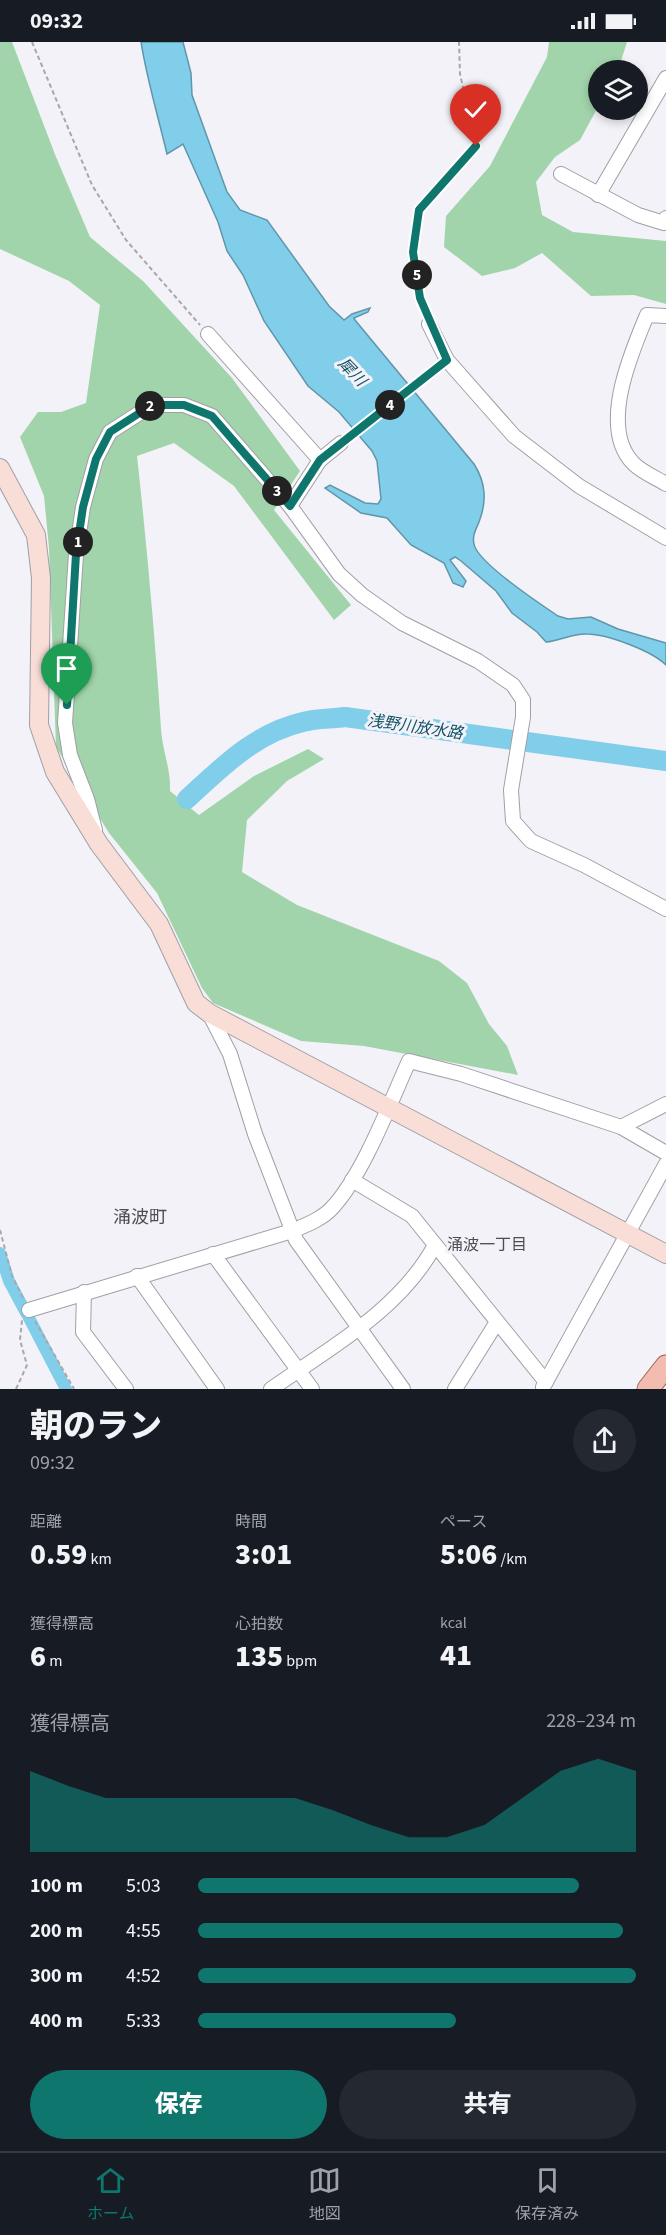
<!DOCTYPE html>
<html lang="ja">
<head>
<meta charset="utf-8">
<style>
	body { margin:0; font-family:"Source Sans 3","Noto Sans JP",sans-serif; background:#242831; color:#f1f3f6; height:100vh; display:flex; flex-direction:column; font-size:22px; white-space:nowrap }
	* { box-sizing:border-box; margin:0 }
	p { font-size:20px; color:#9ea1a6 }
	.icon { flex:none; width:33px; height:33px; fill:none; stroke:currentColor; stroke-width:2; stroke-linecap:round; stroke-linejoin:round }
	.map { position:relative; height:1347px; overflow:hidden }
	.side { display:flex; flex-direction:column; background:#171b24; flex:1 }
	.side>* { flex:none }
	.tools { position:absolute; left:588px; top:18px; display:grid; gap:12px }
	.tools a { display:grid; place-items:center; width:60px; height:60px; border-radius:50%; background:#171b24; box-shadow:0 3px 9px #0003; font-size:30px }
	.pin { position:absolute; display:grid; place-items:center; width:51px; height:51px; color:#fff; margin:-62px -26px; border-radius:50% 50% 50% 0; rotate:-45deg; box-shadow:0 0 6px #0007 }
	.pin .icon { rotate:45deg }
	.km { position:absolute; width:30px; height:30px; margin:-15px; border-radius:50%; background:#222; color:#fff; font-size:16px; line-height:30px; text-align:center }
	.round { display:grid; place-items:center; flex:none; width:63px; height:63px; border-radius:32px; background:#242831 }
	.overview { display:flex; align-items:center; justify-content:space-between; height:102px; padding:0 30px }
	h1 { font-size:33px; font-weight:800; line-height:45px }
	.metrics { display:grid; grid-template-columns:repeat(3,1fr); gap:9px; height:102px; padding:6px 30px }
	.metrics div { display:grid; align-content:center }
	.metrics b { font-size:30px; font-weight:800 }
	.metrics small { font-size:16px; font-weight:400 }
	.metrics p { font-size:16px }
	.chart { height:168px; padding:12px 30px }
	.chart p { display:flex; justify-content:space-between }
	.chart svg { width:100%; height:108px; margin-top:6px; fill:#0f766e; opacity:.7 }
	.button { display:flex; gap:12px; margin-top:auto; padding:12px 30px }
	.button a { flex:1; height:69px; border-radius:36px; background:#0f766e; color:#fff; font-size:24px; font-weight:800; line-height:69px; text-align:center }
	.button a+a { background:#242831; color:#f1f3f6 }
	ul { padding:0 30px; list-style:none; font-size:20px }
	li { display:grid; grid-template-columns:96px 72px 1fr; align-items:center; height:45px }
	li i { height:15px; border-radius:8px; background:#0f766e }
	.status { display:flex; justify-content:space-between; align-items:center; height:42px; padding:0 30px; background:#171b24; direction:ltr }
	.status svg { height:16px; fill:currentColor }
	.tabs { display:flex; justify-content:space-around; align-items:center; height:84px; border-top:2px solid #363941; background:#171b24; font-size:16px; color:#9ea1a6 }
	.tabs a { display:grid; justify-items:center; gap:3px }
	.tabs .active { color:#0f766e }
	.map>svg:first-child { display:block }
	.green { fill:#a1d4aa }
	.water { fill:#80ceea; stroke:#6096aa; stroke-width:1.5 }
	.pier { fill:#f3f2f8 }
	.lines { fill:none; stroke-linecap:round; stroke-linejoin:round }
	.canal { stroke:#80ceea; stroke-width:12 }
	.river { stroke:#80ceea; stroke-width:20 }
	.street-casing { stroke:#a09fa5; stroke-width:16 }
	.secondary-casing { stroke:#a09fa5; stroke-width:20 }
	.primary-casing { stroke:#9f6558; stroke-width:23 }
	.path { stroke:#a8a7ac; stroke-width:2; stroke-dasharray:4.5 3; stroke-linecap:butt }
	.street { stroke:#fff; stroke-width:14 }
	.secondary { stroke:#f9ded8; stroke-width:18 }
	.primary { stroke:#f2bcb0; stroke-width:21 }
	.route-casing { stroke:#fff; stroke-width:12 }
	.route { stroke:#0f766e; stroke-width:8 }
	.labels { text-anchor:middle; dominant-baseline:central; stroke-width:6; stroke-linejoin:round; paint-order:stroke }
	.water-label { font-size:16px; font-style:italic; fill:#115366; stroke:#f3f2f8 }
	.neighbourhood-label { font-size:16px; fill:#4e4d52; stroke:#f3f2f8 }
	.quarter-label { font-size:18px; fill:#4e4d52; stroke:#f3f2f8 }
</style>
</head>
<body>
<div class="status"><b>09:32</b><svg viewBox="0 0 49 12"><path d="M0 12V9h3v3zM5 12V6h3v6zM10 12V3h3v9zM15 12V0h3v12zM26 1h20v11H26zM47 4h2v5h-2z"/></svg></div>
<div class="map">
<svg width="666" height="1347" viewBox="0 0 666 1347">
	<rect width="100%" height="100%" fill="#f3f2f8"/>
	<g class="green">
		<path d="M0,0H12L56,115L90,195L143,239L232,336L300,429L274,468L351,563L334,578L234,444L174,401L137,414C147,505 155,595 161,686C162,708 171,726 170,749L199,773L254,734L308,707L324,717L287,739L247,778L242,830L297,863L439,919L467,941L489,982L507,1004L518,1033L364,1004L301,999L213,961L202,946L157,851L109,791L56,705L49,506L44,454L20,395L38,370H61L86,361L100,263L69,239L0,207Z"/>
		<path d="M549,0H627L618,28H598V65L580,98L555,115L536,140L542,173L573,190L666,199V262L634,253L591,254L542,211L515,226L482,234L444,205L446,174L490,124L547,15Z"/>
	</g>
	<path class="water" d="M141,0H183L191,31L192,53L227,150L240,168L267,178L329,264L344,278L352,272L370,266L368,270L354,276L355,278L474,422C486,441 487,459 479,480C476,487 472,494 474,502C477,520 540,562 558,574L568,577L591,575L618,587L666,601V623C652,609 607,592 587,592C573,591 560,599 546,600L537,590L512,571L496,549L461,519L455,515L450,518L466,539L463,545L453,541L444,521L411,503L387,476L361,471L325,446L330,443L365,461L378,462L381,457L377,419L372,409L339,370L308,344L264,279L243,233L227,209L218,180L183,102L167,112C158,74 147,38 141,0Z"/>
	<path class="pier" d="M409,341L415,347L356,394L351,388Z"/>
	<g class="lines">
		<g class="canal">
			<path d="M0,1211L9,1239L26,1271"/>
			<path d="M28,1274L66,1347"/>
		</g>
		<path class="river" d="M187,757C222,725 255,691 303,680C316,676 331,677 345,675L666,719"/>
		<defs>
			<g id="street">
				<path d="M561,132L638,173L664,181L666,176"/>
				<path d="M598,153L666,36"/>
				<path d="M666,274L647,273C631,311 598,387 634,422C642,430 656,436 666,442"/>
				<path d="M429,282L447,318L514,394L579,444L666,496"/>
				<path d="M208,292L320,418"/>
				<path d="M290,464L320,418L341,401"/>
				<path d="M95,788L87,757L70,713L65,681L76,512L83,465L96,417L110,390L152,363H184L212,374L290,464L339,532L362,553L402,581L478,619L513,643L523,658V675L511,748L513,779L531,799L584,823L666,867"/>
				<path d="M209,971L230,1012L255,1092L296,1198L403,1347"/>
				<path d="M621,1085L666,1062"/>
				<path d="M352,1138L412,1174L546,1340"/>
				<path d="M213,1212L312,1347"/>
				<path d="M137,1234L217,1347"/>
				<path d="M84,1250L83,1290L126,1347"/>
				<path d="M29,1268L292,1189C306,1183 322,1177 332,1166C363,1133 390,1061 409,1019L461,1032L621,1085L666,1111"/>
				<path d="M543,1345L666,1122"/>
				<path d="M271,1347C331,1305 400,1268 435,1203"/>
				<path d="M455,1347L497,1280"/>
			</g>
			<path id="secondary" d="M0,426L36,493L41,536L39,683L55,730L99,802L159,882L196,961L209,971L666,1212"/>
			<path id="primary" d="M648,1347L666,1324"/>
		</defs>
		<use href="#street" class="street-casing"/>
		<use href="#secondary" class="secondary-casing"/>
		<use href="#primary" class="primary-casing"/>
		<g class="path">
			<path d="M32,0L92,143L126,198L200,283"/>
			<path d="M425,271L420,256L413,210L419,168L476,104L460,32L459,0"/>
			<path d="M350,394L438,325"/>
			<path d="M0,1188L12,1234L24,1258"/>
			<path d="M35,1279L74,1347"/>
			<path d="M16,1347L27,1323L20,1298L22,1278"/>
		</g>
		<use href="#street" class="street"/>
		<use href="#secondary" class="secondary"/>
		<use href="#primary" class="primary"/>
	</g>
	<g class="lines">
		<defs>
			<path id="route" d="M67,663L76,512L83,465L96,417L110,390L152,363H184L212,374L290,464L320,418L447,318L420,256L413,210L419,168L476,104"/>
		</defs>
		<use href="#route" class="route-casing"/>
		<use href="#route" class="route"/>
	</g>
	<g class="labels">
		<g class="water-label">
			<text transform="translate(352 330) rotate(46)">犀川</text>
			<text transform="translate(415 685) rotate(8)">浅野川放水路</text>
		</g>
		<g class="neighbourhood-label">
			<text x="487" y="1203">涌波一丁目</text>
		</g>
		<g class="quarter-label">
			<text x="140" y="1175">涌波町</text>
		</g>
	</g>
</svg>
<div class="tools">
<a><svg class="icon" aria-label="layers" viewBox="0 0 24 24"><path d="M12 4l9 5-9 5-9-5zM3 14l9 5 9-5"/></svg></a>
</div>
<div class="pin" style="left:67px;top:663px;background:#1e9e55"><svg class="icon" aria-label="arrive" viewBox="0 0 24 24"><path d="M6 21V4h12l-3 4 3 4H6"/></svg></div>
<div class="pin" style="left:476px;top:104px;background:#d93025"><svg class="icon" aria-label="check" viewBox="0 0 24 24"><path d="M5 12l5 5 9-10"/></svg></div>
<b class="km" style="left:78px;top:500px">1</b>
<b class="km" style="left:150px;top:364px">2</b>
<b class="km" style="left:277px;top:449px">3</b>
<b class="km" style="left:390px;top:363px">4</b>
<b class="km" style="left:417px;top:233px">5</b>
</div>
<section class="side">
<div class="overview"><div><h1>朝のラン</h1><p>09:32</p></div><a class="round"><svg class="icon" aria-label="share" viewBox="0 0 24 24"><path d="M12 15V3M7 8l5-5 5 5M5 13v7h14v-7"/></svg></a></div>
<div class="metrics">
<div><p>距離</p><b>0.59<small> km</small></b></div>
<div><p>時間</p><b>3:01</b></div>
<div><p>ペース</p><b>5:06<small> /km</small></b></div>
</div>
<div class="metrics">
<div><p>獲得標高</p><b>6<small> m</small></b></div>
<div><p>心拍数</p><b>135<small> bpm</small></b></div>
<div><p>kcal</p><b>41</b></div>
</div>
<div class="chart"><p><span>獲得標高</span>228–234 m</p>
<svg viewBox="0 0 160 44" preserveAspectRatio="none"><path d="M0 44V11L10 17L20 22L30 22L40 22L50 22L60 22L70 22L80 27L90 33L100 38L110 38L120 33L130 22L140 11L150 6L160 11V44z"/></svg>
</div>
<ul>
<li><b>100 m</b>5:03<i style="width:87%"></i></li>
<li><b>200 m</b>4:55<i style="width:97%"></i></li>
<li><b>300 m</b>4:52<i style="width:100%"></i></li>
<li><b>400 m</b>5:33<i style="width:59%"></i></li>
</ul>
<div class="button"><a>保存</a><a>共有</a></div>
</section>
<nav class="tabs">
<a class="active"><svg class="icon" aria-label="home" viewBox="0 0 24 24"><path d="M3 11l9-7 9 7M6 9v11h12V9"/></svg>ホーム</a>
<a><svg class="icon" aria-label="map" viewBox="0 0 24 24"><path d="M3 6l6-2 6 2 6-2v14l-6 2-6-2-6 2zM9 4v14M15 6v14"/></svg>地図</a>
<a><svg class="icon" aria-label="saved" viewBox="0 0 24 24"><path d="M7 4h10v16l-5-4-5 4z"/></svg>保存済み</a>
</nav>
</body>
</html>
